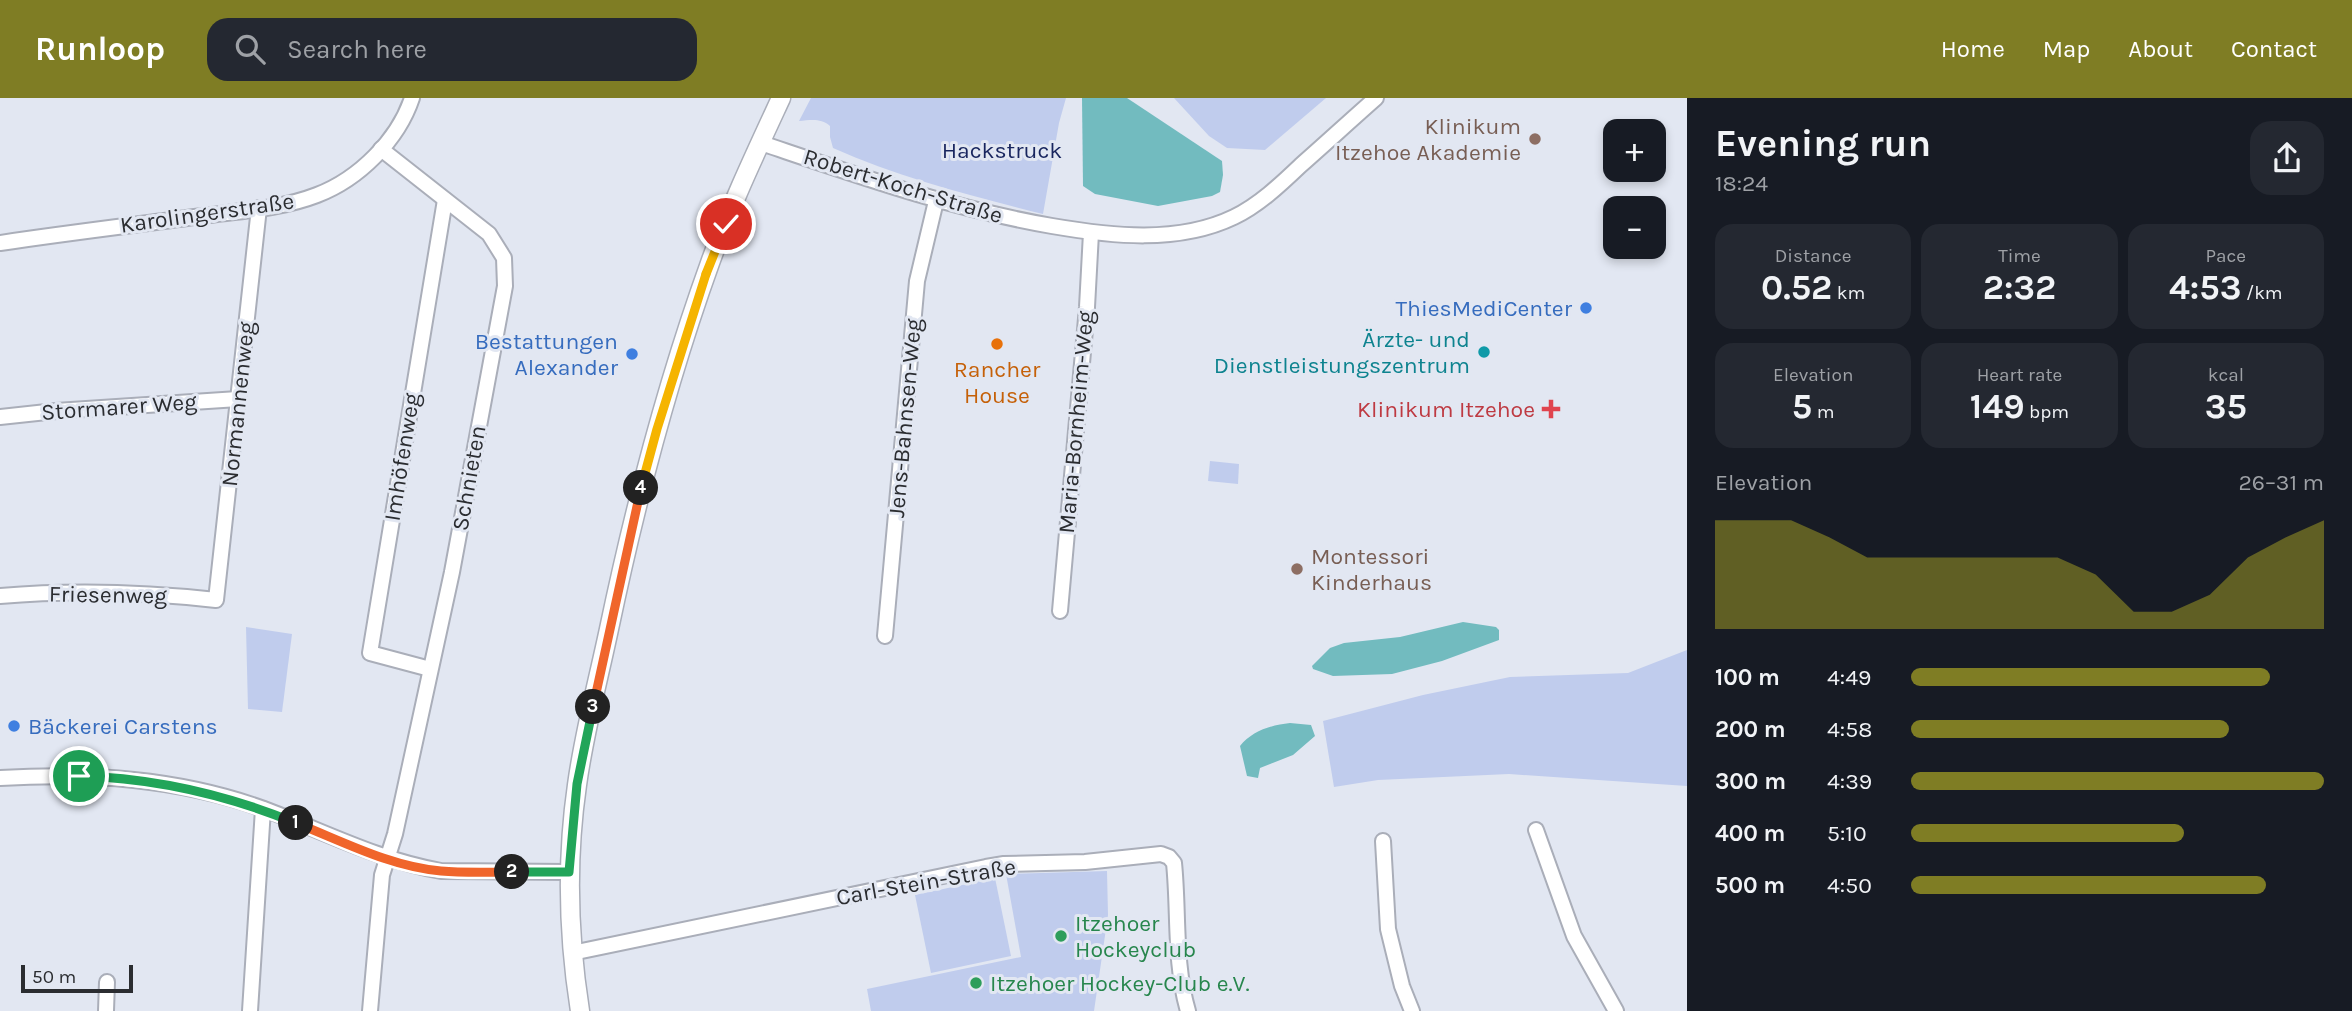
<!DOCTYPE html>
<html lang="en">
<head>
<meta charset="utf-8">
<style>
	body { margin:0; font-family:Karla,sans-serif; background:#242831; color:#f1f3f6; height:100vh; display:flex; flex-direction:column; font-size:26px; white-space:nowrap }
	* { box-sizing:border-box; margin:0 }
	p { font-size:23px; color:#9ea1a6 }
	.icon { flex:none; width:38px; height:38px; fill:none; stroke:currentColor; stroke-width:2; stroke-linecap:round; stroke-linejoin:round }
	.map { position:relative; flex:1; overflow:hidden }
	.details { display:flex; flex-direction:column; background:#171b24; width:665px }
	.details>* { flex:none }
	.buttons { position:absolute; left:1603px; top:21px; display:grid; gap:14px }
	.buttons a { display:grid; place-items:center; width:63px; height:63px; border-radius:14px; background:#171b24; box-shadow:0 4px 10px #0003; font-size:35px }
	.scale { position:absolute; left:21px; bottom:18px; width:112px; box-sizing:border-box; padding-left:7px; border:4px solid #2b2d31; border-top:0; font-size:19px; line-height:24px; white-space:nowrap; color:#2b2d31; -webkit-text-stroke:5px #e2e7f2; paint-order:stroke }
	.pin { position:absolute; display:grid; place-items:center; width:60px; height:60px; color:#fff; margin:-30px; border:4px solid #fff; border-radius:50%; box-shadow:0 2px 7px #0007 }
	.km { position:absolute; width:35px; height:35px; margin:-18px; border-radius:50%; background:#222; color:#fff; font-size:19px; line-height:35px; text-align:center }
	.round { display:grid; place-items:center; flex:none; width:74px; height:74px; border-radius:21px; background:#242831 }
	.summary { display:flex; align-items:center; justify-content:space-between; height:119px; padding:0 28px }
	h1 { font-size:38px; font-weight:700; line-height:52px }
	.metrics { display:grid; grid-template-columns:repeat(3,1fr); gap:10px; height:119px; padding:7px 28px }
	.metrics div { display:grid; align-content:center; border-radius:18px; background:#242831; text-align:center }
	.metrics b { font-size:35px; font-weight:700 }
	.metrics small { font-size:19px; font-weight:400 }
	.metrics p { font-size:19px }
	.chart { height:196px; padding:14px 28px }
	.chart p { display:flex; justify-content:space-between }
	.chart svg { width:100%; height:126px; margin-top:7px; fill:#7f7d24; opacity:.7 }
	ul { padding:0 28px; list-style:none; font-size:23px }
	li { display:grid; grid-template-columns:112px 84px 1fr; align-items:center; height:52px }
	li i { height:18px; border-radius:9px; background:#7f7d24 }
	header { display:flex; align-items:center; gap:42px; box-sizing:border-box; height:98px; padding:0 35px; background:#7f7d24; color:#fff }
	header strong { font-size:33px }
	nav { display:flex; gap:38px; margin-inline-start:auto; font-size:24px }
	.search { width:490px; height:63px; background:#242831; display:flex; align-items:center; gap:18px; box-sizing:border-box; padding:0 24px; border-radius:21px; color:#9ea1a6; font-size:26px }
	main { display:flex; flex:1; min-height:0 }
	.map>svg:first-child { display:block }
	.green { fill:#c0cced }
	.water { fill:#72bbbf }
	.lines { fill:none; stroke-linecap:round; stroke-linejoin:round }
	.minor-casing { stroke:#aaaeb9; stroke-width:18 }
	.tertiary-casing { stroke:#aaaeb9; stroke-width:21 }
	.minor { stroke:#fff; stroke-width:14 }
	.tertiary { stroke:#fff; stroke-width:18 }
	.split-1-casing { stroke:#fff; stroke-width:14 }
	.split-2-casing { stroke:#fff; stroke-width:14 }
	.split-3-casing { stroke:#fff; stroke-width:14 }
	.split-4-casing { stroke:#fff; stroke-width:14 }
	.split-5-casing { stroke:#fff; stroke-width:14 }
	.split-6-casing { stroke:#fff; stroke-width:14 }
	.split-1 { stroke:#22a559; stroke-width:9 }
	.split-2 { stroke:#f0652b; stroke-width:9 }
	.split-3 { stroke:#22a559; stroke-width:9 }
	.split-4 { stroke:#f0652b; stroke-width:9 }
	.split-5 { stroke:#f5b400; stroke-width:9 }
	.split-6 { stroke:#f5b400; stroke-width:9 }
	.education-dot { fill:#8d6e63; stroke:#e2e7f2; stroke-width:2.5 }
	.shop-dot { fill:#3f7fe0; stroke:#e2e7f2; stroke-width:2.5 }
	.food-dot { fill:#e8710a; stroke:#e2e7f2; stroke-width:2.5 }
	.culture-dot { fill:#0f9aa8; stroke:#e2e7f2; stroke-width:2.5 }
	.health-dot { fill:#e0444e; stroke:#e2e7f2; stroke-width:2.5 }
	.leisure-dot { fill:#2e9e5b; stroke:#e2e7f2; stroke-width:2.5 }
	.labels { text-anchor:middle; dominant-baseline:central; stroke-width:6; stroke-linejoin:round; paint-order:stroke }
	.education-label { font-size:23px; fill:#785e54; stroke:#e2e7f2; text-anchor:end }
	.park-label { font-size:23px; fill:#18255e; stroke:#e2e7f2 }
	.street-label { font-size:23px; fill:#2b2d31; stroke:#e2e7f2 }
	.shop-label { font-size:23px; fill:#366cbe; stroke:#e2e7f2; text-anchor:end }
	.culture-label { font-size:23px; fill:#0d838f; stroke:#e2e7f2; text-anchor:end }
	.food-label { font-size:23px; fill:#c56008; stroke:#e2e7f2 }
	.health-label { font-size:23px; fill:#be3a42; stroke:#e2e7f2; text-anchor:end }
	.leisure-label { font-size:23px; fill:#27864d; stroke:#e2e7f2; text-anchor:start }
</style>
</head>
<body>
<header>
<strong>Runloop</strong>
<div class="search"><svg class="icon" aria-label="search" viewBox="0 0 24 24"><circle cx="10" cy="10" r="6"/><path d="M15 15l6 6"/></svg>Search here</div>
<nav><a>Home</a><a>Map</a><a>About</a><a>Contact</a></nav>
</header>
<main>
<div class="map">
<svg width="1687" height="913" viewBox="0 0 1687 913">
	<rect width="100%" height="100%" fill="#e2e7f2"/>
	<g class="green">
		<path d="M811,0H1066L1059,25L1043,116C972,98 900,80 833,50L830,39V28C821,20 811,22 799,23Z"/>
		<path d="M1174,0H1326L1265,52L1227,50L1209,38Z"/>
		<path d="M1210,363L1239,366L1238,386L1208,383Z"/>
		<path d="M246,529L292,536L282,614L248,611Z"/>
		<path d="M1687,552V688L1509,676L1378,682L1334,689L1323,623L1423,597L1510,579L1628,575Z"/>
		<path d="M1107,773L1108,817L1094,913H871L867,891L1021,859L1006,776Z"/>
		<path d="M995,780L1011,858L931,875L915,797Z"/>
	</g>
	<g class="water">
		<path d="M1082,0H1127L1222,63L1223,77L1220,94L1212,98L1158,108L1095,96L1083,88Z"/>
		<path d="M1463,524L1496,529L1499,532V542L1442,563L1392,576L1333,578L1313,571L1312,568L1330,550L1344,545L1400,539Z"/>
		<path d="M1290,625L1311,627L1315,638L1293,657L1260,670L1258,680L1247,678L1240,648C1252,633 1271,627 1290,625Z"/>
	</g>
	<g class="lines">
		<defs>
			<g id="minor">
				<path d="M761,45C859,78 949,110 1052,128C1111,138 1178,146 1234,119C1259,107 1281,86 1301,67C1326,45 1351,22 1376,0"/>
				<path d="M0,145C67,135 134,127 202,118C240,113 281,111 317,97C359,81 398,42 412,0"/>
				<path d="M0,319L56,313L238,301"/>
				<path d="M0,498C72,492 144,494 216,502L259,110"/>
				<path d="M1060,513L1087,209L1091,135"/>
				<path d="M885,538L917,183L936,103"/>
				<path d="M430,571L370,555L445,102"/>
				<path d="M0,680C91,675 178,680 264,711C323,733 378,762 441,773L569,774"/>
				<path d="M1536,732L1574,838L1616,913"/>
				<path d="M1383,743L1388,831L1402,888L1412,913"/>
				<path d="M572,855L986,769L1004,766L1085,764L1161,756L1169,759L1174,765C1179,813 1174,866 1188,913"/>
				<path d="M106,913L107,884"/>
				<path d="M250,913L263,711"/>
				<path d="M370,913L382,777L395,736L452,474L505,188L504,160L489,136L381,51"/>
			</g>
			<path id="tertiary" d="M580,913C568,837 566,763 577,687C584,635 598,583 609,531C635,407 667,284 710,165C730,109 756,54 781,0"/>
		</defs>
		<use href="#minor" class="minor-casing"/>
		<use href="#tertiary" class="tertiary-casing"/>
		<use href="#minor" class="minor"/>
		<use href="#tertiary" class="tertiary"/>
	</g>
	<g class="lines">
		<defs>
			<path id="split-1" d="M79,678C155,680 225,696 296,725"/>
			<path id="split-2" d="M296,725C342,743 391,769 441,773C464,775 488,774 512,774"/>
			<path id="split-3" d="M512,774H569L577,686L593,609"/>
			<path id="split-4" d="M593,609L641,390"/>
			<path id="split-5" d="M641,390L657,331L706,176"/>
			<path id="split-6" d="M706,176L726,126"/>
		</defs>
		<use href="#split-1" class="split-1-casing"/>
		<use href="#split-2" class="split-2-casing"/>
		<use href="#split-3" class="split-3-casing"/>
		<use href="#split-4" class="split-4-casing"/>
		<use href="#split-5" class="split-5-casing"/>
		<use href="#split-6" class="split-6-casing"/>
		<use href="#split-1" class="split-1"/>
		<use href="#split-2" class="split-2"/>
		<use href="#split-3" class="split-3"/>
		<use href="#split-4" class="split-4"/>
		<use href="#split-5" class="split-5"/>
		<use href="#split-6" class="split-6"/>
	</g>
	<g class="education-dot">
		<circle cx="1535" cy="41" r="7"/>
		<circle cx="1297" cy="471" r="7"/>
	</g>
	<g class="shop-dot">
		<circle cx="1586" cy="210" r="7"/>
		<circle cx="632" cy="256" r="7"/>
		<circle cx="14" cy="628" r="7"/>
	</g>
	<circle class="food-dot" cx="997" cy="246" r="7"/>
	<circle class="culture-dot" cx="1484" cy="254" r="7"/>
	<path class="health-dot" d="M1547.5 300.5h7v7h7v7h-7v7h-7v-7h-7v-7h7z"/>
	<g class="leisure-dot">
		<circle cx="1061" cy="838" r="7"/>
		<circle cx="976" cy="885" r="7"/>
	</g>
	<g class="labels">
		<g class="education-label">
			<text x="1521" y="28">Klinikum<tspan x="1521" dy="26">Itzehoe Akademie</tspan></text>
			<text x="1311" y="458" text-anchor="start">Montessori<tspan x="1311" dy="26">Kinderhaus</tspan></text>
		</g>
		<g class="park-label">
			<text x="1002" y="52">Hackstruck</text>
		</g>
		<g class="street-label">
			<text transform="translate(903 88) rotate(17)">Robert-Koch-Straße</text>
			<text transform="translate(207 115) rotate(-8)">Karolingerstraße</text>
			<text transform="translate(238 306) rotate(-84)">Normannenweg</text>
			<text transform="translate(119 309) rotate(-4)">Stormarer Weg</text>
			<text transform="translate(905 320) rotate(-85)">Jens-Bahnsen-Weg</text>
			<text transform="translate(1076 324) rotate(-85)">Maria-Bornheim-Weg</text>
			<text transform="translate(402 359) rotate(-81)">Imhöfenweg</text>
			<text transform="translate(469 380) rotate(-80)">Schnieten</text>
			<text transform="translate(108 497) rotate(1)">Friesenweg</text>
			<text transform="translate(926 784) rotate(-10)">Carl-Stein-Straße</text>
		</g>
		<g class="shop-label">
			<text x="1572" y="210">ThiesMediCenter</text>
			<text x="618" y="243">Bestattungen<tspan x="618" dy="26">Alexander</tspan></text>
			<text x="28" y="628" text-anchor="start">Bäckerei Carstens</text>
		</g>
		<g class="culture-label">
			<text x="1470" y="241">Ärzte- und<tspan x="1470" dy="26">Dienstleistungszentrum</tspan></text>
		</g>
		<g class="food-label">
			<text x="997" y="271">Rancher<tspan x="997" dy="26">House</tspan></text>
		</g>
		<g class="health-label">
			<text x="1535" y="311">Klinikum Itzehoe</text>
		</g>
		<g class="leisure-label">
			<text x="1075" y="825">Itzehoer<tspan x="1075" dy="26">Hockeyclub</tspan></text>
			<text x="990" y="885">Itzehoer Hockey-Club e.V.</text>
		</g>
	</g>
</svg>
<div class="buttons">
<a>+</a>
<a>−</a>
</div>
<div class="scale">50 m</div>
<div class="pin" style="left:79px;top:678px;background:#1e9e55"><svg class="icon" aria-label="arrive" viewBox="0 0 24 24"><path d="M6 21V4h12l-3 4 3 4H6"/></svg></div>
<div class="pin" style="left:726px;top:126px;background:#d93025"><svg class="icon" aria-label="check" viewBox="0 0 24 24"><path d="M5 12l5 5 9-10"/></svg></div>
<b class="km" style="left:296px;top:725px">1</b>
<b class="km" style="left:512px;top:774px">2</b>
<b class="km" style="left:593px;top:609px">3</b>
<b class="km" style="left:641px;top:390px">4</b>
</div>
<section class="details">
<div class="summary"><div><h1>Evening run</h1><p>18:24</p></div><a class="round"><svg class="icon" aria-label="share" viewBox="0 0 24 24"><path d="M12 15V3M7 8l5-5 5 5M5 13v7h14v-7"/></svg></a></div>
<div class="metrics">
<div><p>Distance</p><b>0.52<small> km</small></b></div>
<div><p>Time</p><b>2:32</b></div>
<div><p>Pace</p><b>4:53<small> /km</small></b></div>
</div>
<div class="metrics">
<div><p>Elevation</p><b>5<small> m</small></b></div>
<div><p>Heart rate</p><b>149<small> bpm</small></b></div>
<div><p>kcal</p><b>35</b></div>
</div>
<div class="chart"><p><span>Elevation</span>26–31 m</p>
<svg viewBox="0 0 160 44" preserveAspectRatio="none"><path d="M0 44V6L10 6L20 6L30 12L40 19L50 19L60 19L70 19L80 19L90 19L100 25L110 38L120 38L130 32L140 19L150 12L160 6V44z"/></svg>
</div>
<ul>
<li><b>100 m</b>4:49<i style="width:87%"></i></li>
<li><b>200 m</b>4:58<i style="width:77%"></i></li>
<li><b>300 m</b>4:39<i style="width:100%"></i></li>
<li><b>400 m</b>5:10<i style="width:66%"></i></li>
<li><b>500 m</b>4:50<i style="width:86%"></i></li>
</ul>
</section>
</main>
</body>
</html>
